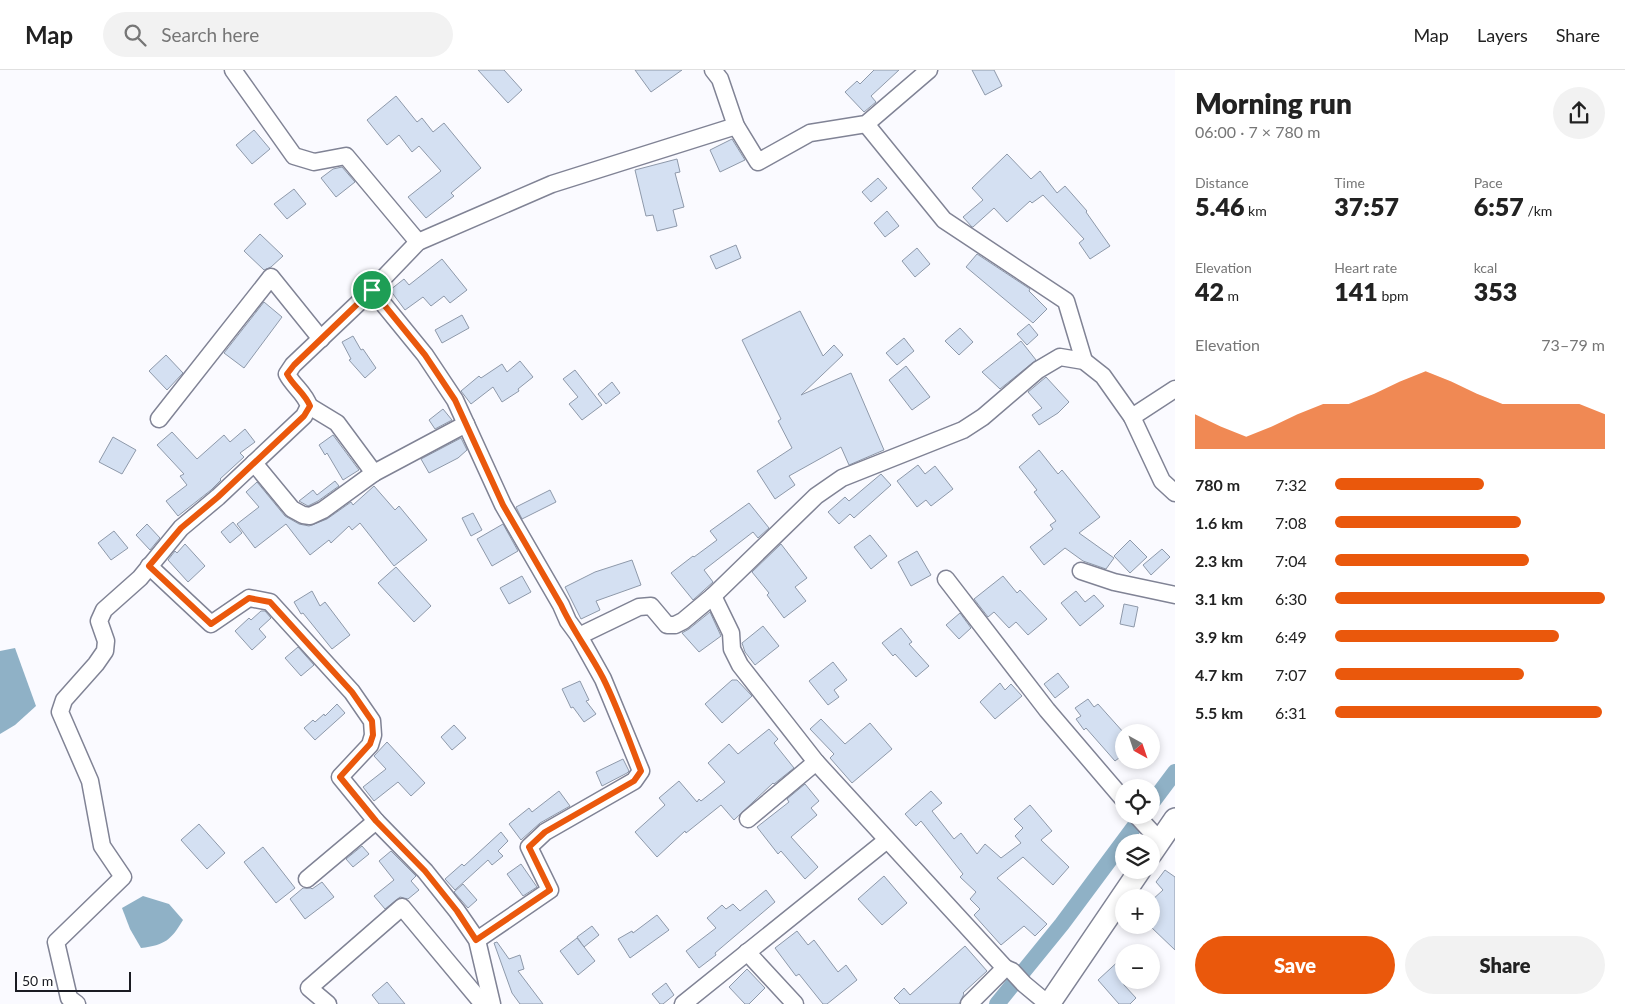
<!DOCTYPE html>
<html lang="en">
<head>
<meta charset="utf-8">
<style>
	body { margin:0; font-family:Lato,sans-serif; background:#f2f2f2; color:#222; height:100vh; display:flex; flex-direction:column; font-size:19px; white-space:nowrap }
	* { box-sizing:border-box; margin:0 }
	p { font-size:16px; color:#767676 }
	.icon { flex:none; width:28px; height:28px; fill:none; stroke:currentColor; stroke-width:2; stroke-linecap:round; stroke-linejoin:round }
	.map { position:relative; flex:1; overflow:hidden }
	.details { display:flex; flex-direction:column; background:#fff; width:450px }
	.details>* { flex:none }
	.needle { width:32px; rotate:140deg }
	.buttons { position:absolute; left:1115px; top:654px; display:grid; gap:10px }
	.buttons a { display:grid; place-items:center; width:45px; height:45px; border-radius:50%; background:#fff; box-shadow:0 2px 8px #0003; font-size:25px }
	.scale { position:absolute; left:15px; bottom:12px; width:116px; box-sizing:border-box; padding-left:5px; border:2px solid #1a1b22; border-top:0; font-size:14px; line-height:18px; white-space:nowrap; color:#1a1b22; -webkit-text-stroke:4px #fff; paint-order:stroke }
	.pin { position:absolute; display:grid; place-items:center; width:42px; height:42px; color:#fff; margin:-21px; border:2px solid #fff; border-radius:50%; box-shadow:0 1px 5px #0007 }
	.round { display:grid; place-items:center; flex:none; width:52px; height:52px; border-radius:26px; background:#f2f2f2 }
	.summary { display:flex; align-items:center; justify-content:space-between; height:85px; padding:0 20px }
	h1 { font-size:28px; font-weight:800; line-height:38px }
	.stats { display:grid; grid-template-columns:repeat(3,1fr); gap:8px; height:85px; padding:5px 20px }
	.stats div { display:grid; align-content:center }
	.stats b { font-size:25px; font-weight:800 }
	.stats small { font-size:14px; font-weight:400 }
	.stats p { font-size:14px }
	.chart { height:140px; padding:10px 20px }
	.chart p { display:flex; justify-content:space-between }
	.chart svg { width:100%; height:90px; margin-top:5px; fill:#ea580c; opacity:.7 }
	.cta { display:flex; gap:10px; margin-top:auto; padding:10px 20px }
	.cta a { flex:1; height:58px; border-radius:30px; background:#ea580c; color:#fff; font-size:20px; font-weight:800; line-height:58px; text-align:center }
	.cta a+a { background:#f2f2f2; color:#222 }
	ul { padding:0 20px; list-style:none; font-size:16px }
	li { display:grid; grid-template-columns:80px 60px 1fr; align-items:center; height:38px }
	li i { height:12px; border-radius:6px; background:#ea580c }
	header { display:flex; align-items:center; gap:30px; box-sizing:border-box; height:70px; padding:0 25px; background:#fff; border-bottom:1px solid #e0e0e0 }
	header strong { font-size:24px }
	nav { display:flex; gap:28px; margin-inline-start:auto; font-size:18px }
	.search { width:350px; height:45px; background:#f2f2f2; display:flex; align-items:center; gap:12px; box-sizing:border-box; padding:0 18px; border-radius:28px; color:#767676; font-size:19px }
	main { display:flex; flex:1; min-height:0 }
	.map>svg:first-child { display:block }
	.water { fill:#8fb1c6 }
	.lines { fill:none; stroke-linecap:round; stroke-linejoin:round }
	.canal { stroke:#8fb1c6; stroke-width:16 }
	.building { fill:#d4e0f2; stroke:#8e99aa }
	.minor-casing { stroke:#808395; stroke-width:19 }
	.major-casing { stroke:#808395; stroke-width:24 }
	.minor { stroke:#fff; stroke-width:16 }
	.major { stroke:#fff; stroke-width:21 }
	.route-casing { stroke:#fff; stroke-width:10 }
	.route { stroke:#ea580c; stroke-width:6 }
</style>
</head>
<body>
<header>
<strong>Map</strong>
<div class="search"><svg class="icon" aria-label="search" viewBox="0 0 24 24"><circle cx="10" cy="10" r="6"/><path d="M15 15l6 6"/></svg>Search here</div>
<nav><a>Map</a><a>Layers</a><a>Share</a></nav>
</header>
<main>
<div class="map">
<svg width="1175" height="934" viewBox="0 0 1175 934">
	<rect width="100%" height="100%" fill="#fafaff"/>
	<g class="water">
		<path d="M15,578L36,636L15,655L0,664V581Z"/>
		<path d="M143,826L169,834L183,850C171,870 165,875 141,878L130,859L122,838Z"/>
	</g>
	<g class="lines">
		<g class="canal">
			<path d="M1151,734L1175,702"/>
			<path d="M997,934L1062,854L1143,745"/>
		</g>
	</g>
	<g class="building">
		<path d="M478,0H504L522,20L508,33Z"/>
		<path d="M635,0H682L651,22Z"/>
		<path d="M874,0H899L871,26L876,32L864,42L845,22L857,11L860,14Z"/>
		<path d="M972,0H994L1002,16L985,25Z"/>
		<path d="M396,26L417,52L422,48L433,62L444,53L481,98L451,123L454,126L426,148L408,127L441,101L419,76L412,82L399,65L387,75L367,50Z"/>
		<path d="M254,60L270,79L252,94L236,75Z"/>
		<path d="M732,69L745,90L720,102L710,80Z"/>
		<path d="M1007,84L1031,109L1040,101L1057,123L1065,116L1087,141L1086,142L1110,176L1090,189L1079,173L1084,169L1043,125L1032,133L1030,131L1007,152L994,138L973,157H972L963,147L983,130L972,118Z"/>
		<path d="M677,89L680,102L675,103L684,137L673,140L677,156L657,161L653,145L646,146L635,100Z"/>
		<path d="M342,97L355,112L336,127L321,108L333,99Z"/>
		<path d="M878,108L887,118L871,132L862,122Z"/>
		<path d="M294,119L306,134L287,149L274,134Z"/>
		<path d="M887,141L899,156L885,167L874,153Z"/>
		<path d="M260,164L283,186L271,197L264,200L244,181Z"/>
		<path d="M736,175L741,188L716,199L710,186Z"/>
		<path d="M917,178L930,194L915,207L902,191Z"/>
		<path d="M977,184L1030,219L1029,221L1047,239L1033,253L966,197Z"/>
		<path d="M442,189L467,220L450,233L444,226L431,236L423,227L405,240L390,220L404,209L409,215Z"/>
		<path d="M264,232L282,247L244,298L224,283Z"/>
		<path d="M800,241L823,286L834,275L843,285L801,325L851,303L884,380L849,395L841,377L789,406L795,415L775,429L757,401L792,378L778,351L781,349L742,270Z"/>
		<path d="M462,245L469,258L442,273L435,260Z"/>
		<path d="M1029,254L1038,265L1027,275L1017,264Z"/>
		<path d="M960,258L973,272L959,285L945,271Z"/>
		<path d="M353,266L361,280L363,279L376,298L365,308L349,290L351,289L342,272Z"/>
		<path d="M904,268L914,281L897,295L886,283Z"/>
		<path d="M1021,271L1036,290L1000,319L982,302Z"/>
		<path d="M166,285L183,303L167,320L149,301Z"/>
		<path d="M520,291L533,307L518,319L519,321L502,332L493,317L471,334L461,321L479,306L481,308L502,294L507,302Z"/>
		<path d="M906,296L930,327L912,340L889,310Z"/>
		<path d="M575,300L602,335L582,350L569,334L578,327L563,309Z"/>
		<path d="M1046,307L1069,332L1058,343L1039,355L1032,345L1042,338L1028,322Z"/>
		<path d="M612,312L620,323L606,334L598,324Z"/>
		<path d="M443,339L452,350L435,359L429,350Z"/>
		<path d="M245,359L255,372L240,383L244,387L220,409L221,410L211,420L178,446L166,431L187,415L180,406L184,404L157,375L172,362L197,389L224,365L230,372Z"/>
		<path d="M333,365L359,400L343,410L327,383L325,385L319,375Z"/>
		<path d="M113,367L136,380L122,404L99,392Z"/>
		<path d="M461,368L467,380L458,388L429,403L421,389Z"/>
		<path d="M1039,380L1058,404L1062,400L1100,447L1079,463L1114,488L1106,499L1083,491L1065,478L1044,495L1030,477L1053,459L1050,455L1056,451L1034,422L1037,420L1019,397Z"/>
		<path d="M918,395L925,404L935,396L953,419L931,436L926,430L917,437L897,411Z"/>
		<path d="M881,404L891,415L854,448L850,444L839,454L828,442L845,427L849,431Z"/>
		<path d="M335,411L339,416L318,431L308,436L299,431L313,420L317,425Z"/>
		<path d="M257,412L285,446L299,454L309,456L327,449L351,432L353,435L374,416L395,440L399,436L427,470L394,496L360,453L352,460L349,456L331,473L329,470L310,485L286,454L255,478L237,454L259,437L246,422Z"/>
		<path d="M550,420L556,432L522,449L516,437Z"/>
		<path d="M749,433L769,458L758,468L753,462L704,500L713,512L693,530L671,503L693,486L694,487L717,470L710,461Z"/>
		<path d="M473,443L482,460L471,466L462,448Z"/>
		<path d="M233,452L242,463L230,473L221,462Z"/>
		<path d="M147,454L160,468L150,480L136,465Z"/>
		<path d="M503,454L518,481L492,496L477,469Z"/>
		<path d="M114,461L128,478L111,490L98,473Z"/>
		<path d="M870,465L887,486L871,499L854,477Z"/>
		<path d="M1130,470L1147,487L1130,503L1114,486Z"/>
		<path d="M185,474L205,496L188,512L168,490L175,481L177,483Z"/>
		<path d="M781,474L807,508L795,517L806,531L784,548L767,525L769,523L752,502Z"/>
		<path d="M1162,479L1170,487L1151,505L1143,495Z"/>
		<path d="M917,481L931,505L911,516L898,492Z"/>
		<path d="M632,490L641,515L596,531L600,540L581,549L565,517L595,502Z"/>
		<path d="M396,497L431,536L414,552L378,513Z"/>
		<path d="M522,506L531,522L509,534L500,518Z"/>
		<path d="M1003,506L1017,523L1020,520L1047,549L1028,565L1016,552L1009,558L994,542L988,547L974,529Z"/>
		<path d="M312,521L320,536L325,532L350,565L332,579L303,543L301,544L294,532Z"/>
		<path d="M1076,521L1085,532L1094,525L1104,536L1080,556L1061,533Z"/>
		<path d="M1124,534L1138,537L1134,557L1120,554Z"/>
		<path d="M261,541H265L271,548L259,559L266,567L252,580L235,561L249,548L251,550Z"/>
		<path d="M710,542L721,566L699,582L682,563L689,559Z"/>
		<path d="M960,543L971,558L959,569L946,555Z"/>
		<path d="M763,556L779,576L755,595L745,582L742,573Z"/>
		<path d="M901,558L912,572L909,574L929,596L916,607L895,584L893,586L882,573Z"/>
		<path d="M298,577L314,595L301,606L285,588Z"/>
		<path d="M833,592L847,610L834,620L839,627L828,635L809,611Z"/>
		<path d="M1058,603L1069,617L1055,628L1044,614Z"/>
		<path d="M732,610H737L752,626L722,653L705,634Z"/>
		<path d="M580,611L589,630L586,631L596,644L584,652L573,637L571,638L562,619Z"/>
		<path d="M1000,613L1005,620L1011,614L1022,626L995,649L980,632Z"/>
		<path d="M1088,629L1094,637L1098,634L1124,663V684L1115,691L1086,658L1084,660L1076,649L1081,646L1075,638Z"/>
		<path d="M337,634L345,643L315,670L304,658L313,650L315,652L324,644L325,646Z"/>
		<path d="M821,649L845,674L870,653L892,679L852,713L830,688L834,684L810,659Z"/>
		<path d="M454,655L466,668L452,680L441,667Z"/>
		<path d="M769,659L778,669L774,673L794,698L774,714L773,713L734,750L721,735L686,763L685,761L657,787L635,762L665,735L659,728L679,711L697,732L699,729L701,731L725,712L708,693L729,674L738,684Z"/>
		<path d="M387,672L425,713L411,726L398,712L374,731L363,717L386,699L374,686Z"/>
		<path d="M623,689L629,701L627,703L602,716L596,702Z"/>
		<path d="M805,714L819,731L811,738L817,745L791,767L818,797L805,809L781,781L778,784L757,757L789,732L787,729Z"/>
		<path d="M559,721L570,736L540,753L521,770L509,754L529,738L532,742Z"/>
		<path d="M931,721L942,733L932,741L954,769L961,763L977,784L985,774L1001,788L1021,773L1015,766L1023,758L1014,749L1030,735L1052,761L1041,770L1069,797L1053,815L1023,787L997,808L1047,854L1035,866L1024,856L1001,875L974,845L980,839L970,829L976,822L960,807L963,804L921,751L916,756L905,744Z"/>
		<path d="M199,754L225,783L207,799L181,770Z"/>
		<path d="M501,762L508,771L498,781L503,786L492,795L488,790L455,820L445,809L462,794L464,796Z"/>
		<path d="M362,776L369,784L353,797L346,789Z"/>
		<path d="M263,777L295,818L276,833L244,792Z"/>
		<path d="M391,781L416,806L411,811L419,820L408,829L400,827L385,839L374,826L394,810L379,791Z"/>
		<path d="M521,794L537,817L523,826L507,804Z"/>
		<path d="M1165,800L1175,807V880L1151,857V831L1163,820L1156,812Z"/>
		<path d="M884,806L907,833L882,855L858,829Z"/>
		<path d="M322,812L334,827L305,849L290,829L303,818H311L312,819Z"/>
		<path d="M463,814L477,830L468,838L454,822Z"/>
		<path d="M766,820L775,832L715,883L716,885L699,898L686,881L716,858L707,848L722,835L726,839L733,834L740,841Z"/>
		<path d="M657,845L669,860L630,888L618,869L632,861L633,863Z"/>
		<path d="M592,856L599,865L584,877L577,867Z"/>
		<path d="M797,861L808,875L814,870L838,902L846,895L857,910L827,934H823L799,904L796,906L775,878Z"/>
		<path d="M577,868L595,891L578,905L560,881Z"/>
		<path d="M497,872L509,889L520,885L524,899L518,901L543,934H520L512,923L494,873Z"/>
		<path d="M965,876L987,901L963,923L964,924L959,934H900L894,928L904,918L910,925Z"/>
		<path d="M1124,886V915L1136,928L1130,934H1119L1098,910Z"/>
		<path d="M747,899L765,918L749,934H745L729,917Z"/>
		<path d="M387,912L405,934H379L372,925Z"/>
		<path d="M666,913L674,925L663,934H660L652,924Z"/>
	</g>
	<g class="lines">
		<defs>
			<g id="minor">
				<path d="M233,0L294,86L314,92L346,86L418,172"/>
				<path d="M713,0L720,9L736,56L758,92L810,63L866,54L929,0"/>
				<path d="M866,54L944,150L1066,231L1084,291"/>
				<path d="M372,220L418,172L552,114L736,56"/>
				<path d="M309,336L337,353L374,403"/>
				<path d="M1132,347L1175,319"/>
				<path d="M159,349L271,207L321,269"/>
				<path d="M254,393L292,439L303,445L310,446L323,440L374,403L466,354"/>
				<path d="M149,496L211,554L249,528L270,532L352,622L372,651L373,665L370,675L340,707L376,751L425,801L457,841L477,870L492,934"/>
				<path d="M1081,501L1114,512L1175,525"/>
				<path d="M946,509L1047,640L1124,730"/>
				<path d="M713,526L731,563L732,579L740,595L816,692L1005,898"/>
				<path d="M1136,745L1160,771"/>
				<path d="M748,749L816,692"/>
				<path d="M307,809L376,751"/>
				<path d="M477,870L550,820L529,777L545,762L634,711L641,701L603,609L579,566"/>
				<path d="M747,882L795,934"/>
				<path d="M77,934L69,928L56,872L123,807L102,776L90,711L60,642L64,630L96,594L105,581L106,571L99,551L104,540L140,508L181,458L218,427L304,346L309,336C305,323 293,316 287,304L293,295L372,220L425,285L455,330L503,435L561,535L568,551L579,566L639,537L651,536L667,555H675L683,551L713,526L816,426L842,408L963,360L983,347L1038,300L1060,287L1084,291L1103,306L1132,347L1162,411L1175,423"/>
				<path d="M328,934L309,918L402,837L483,934"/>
				<path d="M683,934L887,770"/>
				<path d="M969,934L1005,898L1012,901L1024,914L1048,934"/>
			</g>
			<g id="major">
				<path d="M1151,784L1175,749"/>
				<path d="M1049,934L1140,800"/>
			</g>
		</defs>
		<use href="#minor" class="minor-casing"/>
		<use href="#major" class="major-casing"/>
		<use href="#minor" class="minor"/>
		<use href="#major" class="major"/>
	</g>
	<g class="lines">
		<defs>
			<path id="route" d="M372,220L425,285L455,330L503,435L561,535C573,561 590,583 603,608C618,638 629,670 641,701L634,711L545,762L529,777L550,820L476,870L457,841L425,801L376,751L340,707L370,674L373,665L372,651L352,622L270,532L249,528L211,554L149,496L181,458L218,427L304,346L310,336C305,323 293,316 287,304L294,295Z"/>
		</defs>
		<use href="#route" class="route-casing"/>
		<use href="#route" class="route"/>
	</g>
</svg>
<div class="buttons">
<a><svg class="needle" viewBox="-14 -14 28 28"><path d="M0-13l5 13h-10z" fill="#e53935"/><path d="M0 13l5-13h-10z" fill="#767676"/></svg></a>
<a><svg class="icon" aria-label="locate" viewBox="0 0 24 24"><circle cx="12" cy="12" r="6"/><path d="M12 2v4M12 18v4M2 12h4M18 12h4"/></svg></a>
<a><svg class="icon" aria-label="layers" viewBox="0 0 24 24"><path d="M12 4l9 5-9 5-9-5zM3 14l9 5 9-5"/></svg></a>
<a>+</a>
<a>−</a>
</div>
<div class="scale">50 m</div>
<div class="pin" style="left:372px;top:220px;background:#1e9e55"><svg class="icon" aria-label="arrive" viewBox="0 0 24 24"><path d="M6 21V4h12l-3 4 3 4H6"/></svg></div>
</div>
<section class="details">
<div class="summary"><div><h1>Morning run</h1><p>06:00 · 7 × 780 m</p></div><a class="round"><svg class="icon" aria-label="share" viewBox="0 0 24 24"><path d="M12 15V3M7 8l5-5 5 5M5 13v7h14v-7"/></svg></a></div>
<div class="stats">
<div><p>Distance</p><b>5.46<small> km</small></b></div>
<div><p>Time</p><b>37:57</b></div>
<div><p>Pace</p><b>6:57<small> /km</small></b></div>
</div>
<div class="stats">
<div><p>Elevation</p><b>42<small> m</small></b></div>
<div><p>Heart rate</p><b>141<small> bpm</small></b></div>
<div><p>kcal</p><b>353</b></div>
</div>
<div class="chart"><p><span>Elevation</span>73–79 m</p>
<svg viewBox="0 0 160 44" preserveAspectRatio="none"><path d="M0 44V27L10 33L20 38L30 33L40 27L50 22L60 22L70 17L80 11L90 6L100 11L110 17L120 22L130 22L140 22L150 22L160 27V44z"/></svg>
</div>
<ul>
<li><b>780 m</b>7:32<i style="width:55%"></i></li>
<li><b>1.6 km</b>7:08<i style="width:69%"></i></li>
<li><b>2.3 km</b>7:04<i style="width:72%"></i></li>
<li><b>3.1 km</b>6:30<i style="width:100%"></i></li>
<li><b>3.9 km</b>6:49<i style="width:83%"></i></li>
<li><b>4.7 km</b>7:07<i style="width:70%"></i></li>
<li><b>5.5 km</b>6:31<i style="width:99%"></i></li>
</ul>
<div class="cta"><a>Save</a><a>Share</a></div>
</section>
</main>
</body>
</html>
